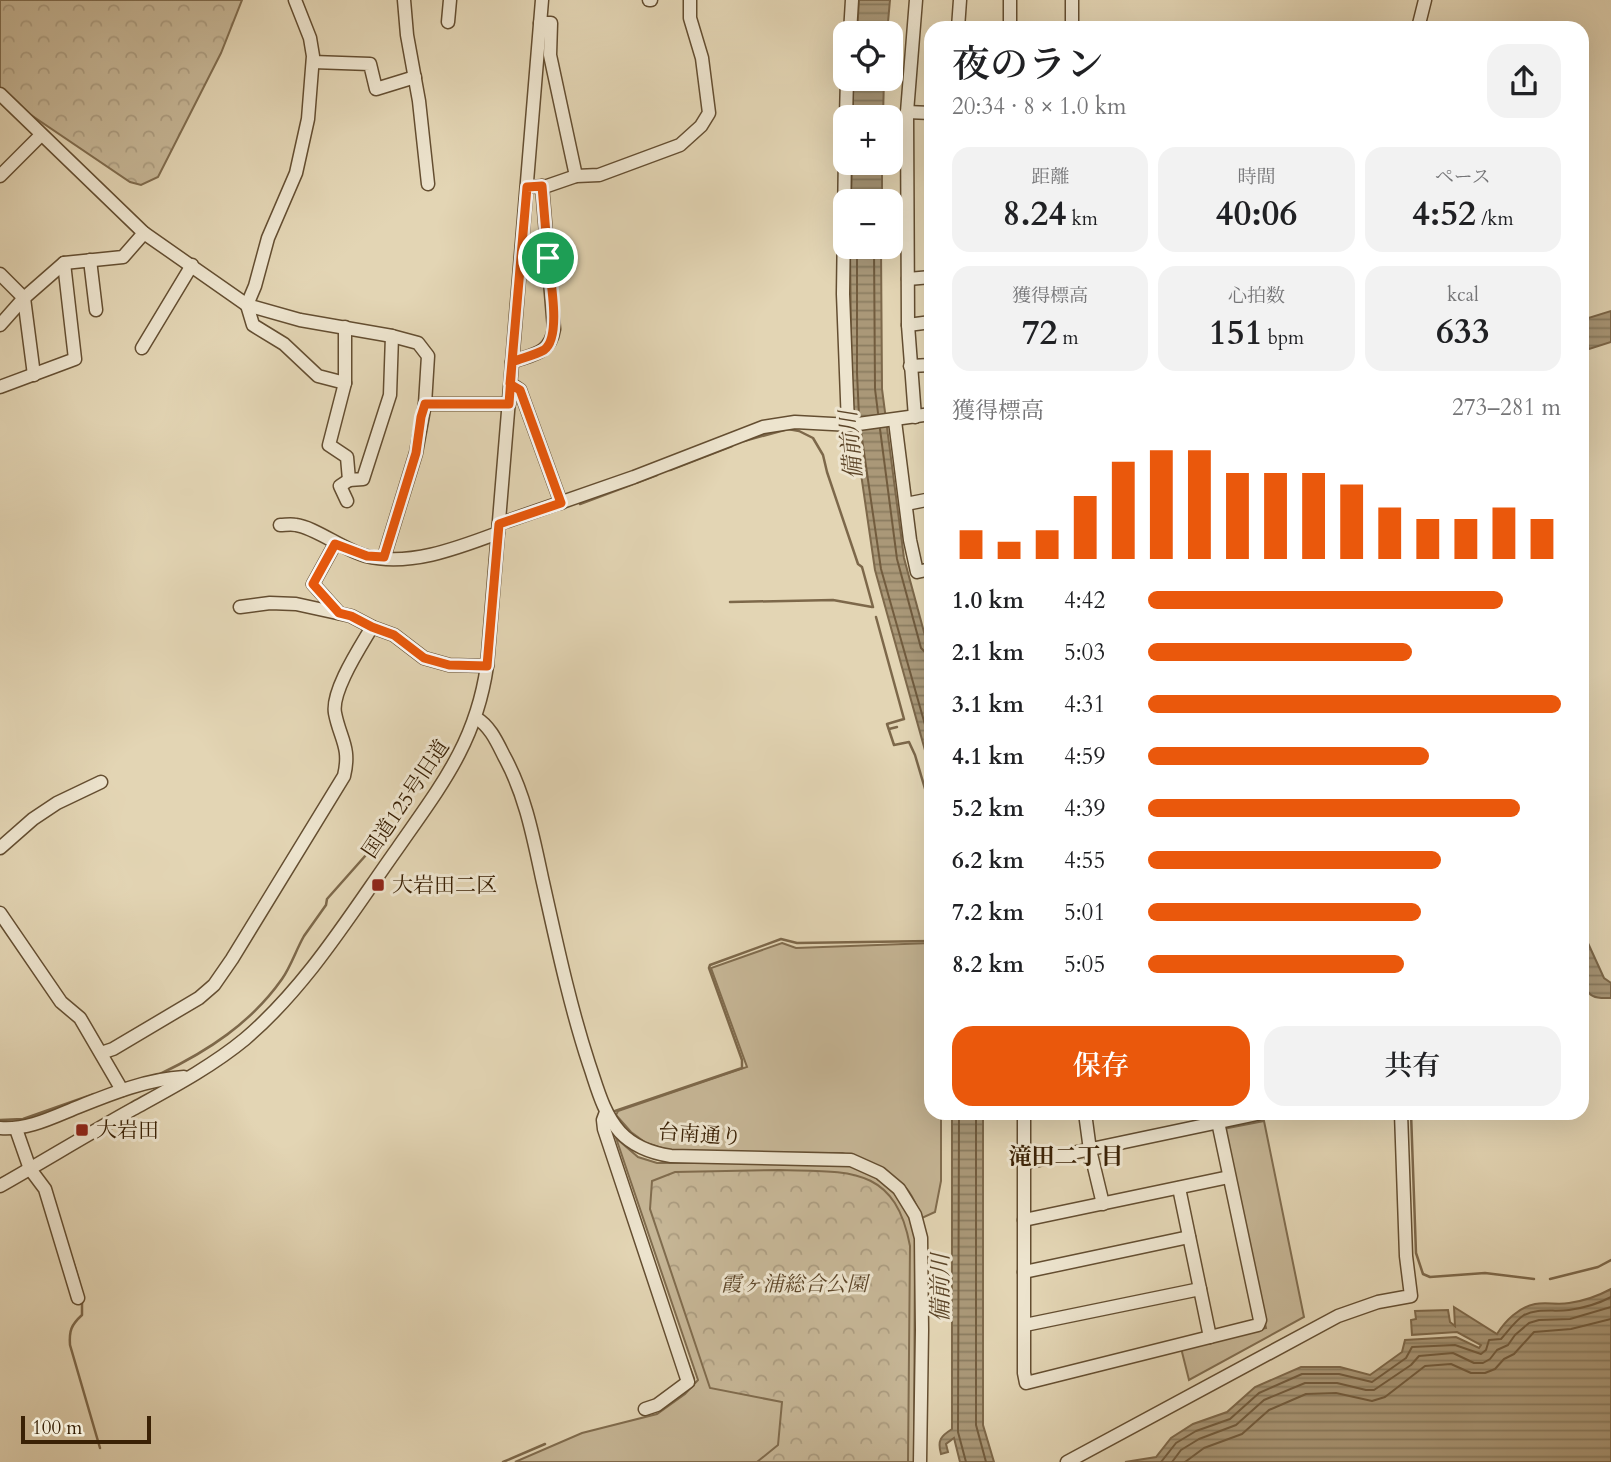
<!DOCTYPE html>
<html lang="ja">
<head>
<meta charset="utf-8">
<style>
	body { margin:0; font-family:Cardo,"Noto Serif JP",serif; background:#f2f2f2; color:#202124; height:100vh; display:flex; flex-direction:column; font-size:26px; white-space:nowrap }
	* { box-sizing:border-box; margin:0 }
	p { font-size:23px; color:#757577 }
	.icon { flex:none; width:38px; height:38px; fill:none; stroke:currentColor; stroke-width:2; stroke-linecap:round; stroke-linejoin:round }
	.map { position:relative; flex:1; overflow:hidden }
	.sheet { position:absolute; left:924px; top:21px; width:665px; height:1099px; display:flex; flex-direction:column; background:#fff; border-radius:21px; box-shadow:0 7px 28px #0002 }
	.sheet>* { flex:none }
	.controls { position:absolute; left:833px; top:21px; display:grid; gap:14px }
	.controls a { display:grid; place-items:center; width:70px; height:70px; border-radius:14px; background:#fff; box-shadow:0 7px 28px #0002; font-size:35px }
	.scale { position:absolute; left:21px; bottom:18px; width:130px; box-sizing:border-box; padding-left:7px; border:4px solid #3a2105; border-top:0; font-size:19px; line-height:24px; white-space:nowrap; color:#3a2105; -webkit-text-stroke:5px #ede4ce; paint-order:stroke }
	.pin { position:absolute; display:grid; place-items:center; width:60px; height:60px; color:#fff; margin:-30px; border:4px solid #fff; border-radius:50%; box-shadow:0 2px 7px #0007 }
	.round { display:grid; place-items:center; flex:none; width:74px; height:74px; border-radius:21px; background:#f2f2f2 }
	.head { display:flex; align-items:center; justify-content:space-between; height:119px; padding:0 28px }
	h1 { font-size:38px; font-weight:600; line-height:52px }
	.stats { display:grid; grid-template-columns:repeat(3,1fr); gap:10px; height:119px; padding:7px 28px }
	.stats div { display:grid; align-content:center; border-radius:18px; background:#f2f2f2; text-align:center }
	.stats b { font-size:35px; font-weight:600 }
	.stats small { font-size:19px; font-weight:400 }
	.stats p { font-size:19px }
	.chart { height:196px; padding:14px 28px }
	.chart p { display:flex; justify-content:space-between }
	.chart svg { width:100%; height:126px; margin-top:7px; stroke:#ea580c; stroke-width:6 }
	.primary-button { display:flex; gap:14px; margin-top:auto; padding:14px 28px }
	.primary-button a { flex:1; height:80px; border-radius:21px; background:#ea580c; color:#fff; font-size:28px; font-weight:600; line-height:80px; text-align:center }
	.primary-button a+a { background:#f2f2f2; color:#202124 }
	ul { padding:0 28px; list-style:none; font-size:23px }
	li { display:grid; grid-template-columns:112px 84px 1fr; align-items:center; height:52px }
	li i { height:18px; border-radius:9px; background:#ea580c }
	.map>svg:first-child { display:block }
	.green { fill:#c6b696; stroke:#806c4e; stroke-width:2 }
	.forest { fill:url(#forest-crowns); stroke:#806c4e; stroke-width:2 }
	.water { fill:url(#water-rules); stroke:#7d684a; stroke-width:2 }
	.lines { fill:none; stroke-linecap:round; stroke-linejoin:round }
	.shore { stroke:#725c3e; stroke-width:2 }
	.stream { stroke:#7d684a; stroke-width:2.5 }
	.minor-casing { stroke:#644e31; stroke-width:15 }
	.minor { stroke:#ede4ce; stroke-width:12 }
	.route-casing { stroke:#fff; stroke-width:14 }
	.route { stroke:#ea580c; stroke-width:9 }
	.poi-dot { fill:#8f2418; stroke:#ede4ce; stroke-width:2.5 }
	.labels { text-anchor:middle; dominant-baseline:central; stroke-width:6; stroke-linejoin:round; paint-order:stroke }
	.street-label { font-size:21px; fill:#3a2105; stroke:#ede4ce }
	.poi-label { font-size:21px; fill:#3a2105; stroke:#ede4ce; text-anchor:start }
	.park-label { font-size:21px; font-style:italic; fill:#5d4629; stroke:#ede4ce }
	.water-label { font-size:23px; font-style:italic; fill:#5c4528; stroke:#ede4ce }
	.neighbourhood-label { font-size:23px; font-weight:bold; fill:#3a2105; stroke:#ede4ce }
</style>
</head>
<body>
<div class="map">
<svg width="1611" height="1462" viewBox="0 0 1611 1462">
	<defs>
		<pattern id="forest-crowns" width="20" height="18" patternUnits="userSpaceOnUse" patternTransform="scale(1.75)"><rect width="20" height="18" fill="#c6b696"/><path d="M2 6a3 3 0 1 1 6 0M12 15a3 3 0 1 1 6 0" fill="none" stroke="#ab9c80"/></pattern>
		<pattern id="water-rules" width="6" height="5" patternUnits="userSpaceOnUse" patternTransform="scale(1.75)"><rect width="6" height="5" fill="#aa9878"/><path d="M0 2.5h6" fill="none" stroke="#8b7c60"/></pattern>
	</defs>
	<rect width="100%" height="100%" fill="#e3d5b4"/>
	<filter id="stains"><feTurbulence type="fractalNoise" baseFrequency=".00286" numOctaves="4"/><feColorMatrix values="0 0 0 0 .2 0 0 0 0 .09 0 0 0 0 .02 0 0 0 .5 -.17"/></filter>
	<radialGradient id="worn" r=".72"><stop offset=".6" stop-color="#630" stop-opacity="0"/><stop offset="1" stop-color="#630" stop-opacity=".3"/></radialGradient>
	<g class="green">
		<path d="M782,943L796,948L931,943V1113H941V1181L935,1212L922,1218C917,1208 914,1197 906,1188C894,1176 858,1157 842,1153L675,1152L646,1143L631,1132L616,1115L618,1111L747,1067L711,968Z"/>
		<path d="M1264,1121L1304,1317L1189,1380L1181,1348L1266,1328L1223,1129Z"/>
		<path d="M616,1138L638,1157L657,1163H839C880,1173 902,1192 915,1233L914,1462H515L582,1433L657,1414L685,1394L698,1380Z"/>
	</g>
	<g class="forest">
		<path d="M0,0H242L221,53L158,177L141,185L130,182L0,94Z"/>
		<path d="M779,1170C846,1172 895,1164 910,1246L908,1462H757L778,1445L782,1402L710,1388L650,1209L652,1181L675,1172Z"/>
	</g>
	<g class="water">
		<path d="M859,0H890L887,33H857Z"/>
		<path d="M853,79H884L883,117H853Z"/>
		<path d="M852,163H882V201H851Z"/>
		<path d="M850,247H881L882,389L904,558L931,658V772L875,570L852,412Z"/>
		<path d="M1611,311V342L1589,349L1582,328V320Z"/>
		<path d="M1582,930L1604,978L1611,983V998C1604,998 1594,999 1589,993C1578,983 1582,945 1582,930Z"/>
		<path d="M952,1113H983V1425L994,1462H960L954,1438L946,1444L948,1452L941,1454C937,1440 941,1436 952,1429Z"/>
		<path d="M1611,1289V1462H1125L1156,1457L1171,1438L1193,1424L1227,1412L1255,1387L1301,1367H1340L1370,1375L1402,1352L1405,1340L1456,1337L1479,1348L1481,1345L1457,1332L1412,1335L1411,1320L1416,1319L1415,1311L1448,1310L1450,1322L1455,1326L1454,1307L1497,1334C1505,1321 1519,1307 1535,1304C1546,1302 1558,1305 1569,1303C1584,1301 1598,1296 1611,1289Z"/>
	</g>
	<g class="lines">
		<g class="shore">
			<path d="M857,247V373L859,416"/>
			<path d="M874,247L875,389L878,413"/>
			<path d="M880,429L897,559L921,648L925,652L931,654"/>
			<path d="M861,432L881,569L931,746"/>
			<path d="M959,1113L958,1432L966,1462"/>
			<path d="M976,1113V1425L986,1462"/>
			<path d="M1161,1462L1176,1443L1196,1431L1230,1419L1259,1393L1302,1374H1339L1372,1382L1406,1358L1412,1347L1455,1345L1481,1354L1486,1350L1489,1340L1501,1339C1508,1331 1515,1321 1524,1315C1538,1308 1554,1312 1569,1310C1583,1308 1598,1304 1611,1297"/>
			<path d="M1172,1462L1181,1450L1199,1439L1236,1425L1264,1400L1305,1383H1337L1366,1390H1374L1411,1365L1419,1356L1453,1353L1474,1363H1483L1490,1359L1497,1350L1508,1345L1515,1335L1529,1323L1539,1320L1570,1319L1611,1307"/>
			<path d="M1185,1462L1204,1448L1242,1434L1269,1410L1306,1394L1336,1393L1372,1401L1385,1397L1425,1366L1451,1364L1471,1373H1485L1495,1369L1504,1359L1514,1354L1534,1332L1571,1329L1611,1319"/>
		</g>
		<g class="stream">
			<path d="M744,441L788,429L799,431L813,438L823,455L827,472L858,564L862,567L873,607"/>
			<path d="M670,470L732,446"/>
			<path d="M580,504L657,475"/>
			<path d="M730,602L833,600L872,607"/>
			<path d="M876,617L904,719L887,724L894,745L909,742L915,755L931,809"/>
			<path d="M889,729L897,727"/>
			<path d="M160,1074C208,1051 251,1023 282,979C291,966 296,950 304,936C311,926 319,915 326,905L327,899L366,855L386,842L400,818"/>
			<path d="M615,1111L742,1068V1060L709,968L710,965L781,939L797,943L931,941"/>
			<path d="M1411,1113L1416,1253L1423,1274L1430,1277L1485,1273L1534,1279"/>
			<path d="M0,1120L23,1119L94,1094"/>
			<path d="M73,1261L79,1281"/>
			<path d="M1550,1279L1598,1267L1611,1260"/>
			<path d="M82,1302V1315C71,1325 69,1331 70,1345L100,1448"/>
			<path d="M687,1360L694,1379"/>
			<path d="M503,1462L545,1444"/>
		</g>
		<defs>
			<g id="minor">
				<path d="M295,0L310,38L313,56L308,119L296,173L268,238L255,286L247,305L253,325L284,344L318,376L345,383"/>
				<path d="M404,0L407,35L419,101L428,184"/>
				<path d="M649,0H651"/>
				<path d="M1010,0V28"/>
				<path d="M448,22L450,0"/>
				<path d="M540,23H551L550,55L576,176"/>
				<path d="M958,28L960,0"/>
				<path d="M1072,28V0"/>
				<path d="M1418,28L1425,0"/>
				<path d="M850,33L852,0"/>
				<path d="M313,62L370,64L376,89L415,77"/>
				<path d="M0,94L144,233L247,305L300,320L392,336L418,343L428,356L425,404L416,453L384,557"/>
				<path d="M907,112L931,113"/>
				<path d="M846,117L847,79"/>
				<path d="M845,153L843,294L848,425"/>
				<path d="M0,176L41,135"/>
				<path d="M527,187L547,186L576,176L599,175L680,145L701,126L709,113L702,58L690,18V0"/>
				<path d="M90,260L96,310"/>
				<path d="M0,274L24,298L34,375"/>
				<path d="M908,279L931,277"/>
				<path d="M0,325L24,298L64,263L123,257L144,233"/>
				<path d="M908,325L931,322"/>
				<path d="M345,327V383L329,445L347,457L349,480L340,486L347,501"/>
				<path d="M142,348L192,265"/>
				<path d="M512,362C533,354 550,354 554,329L542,186"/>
				<path d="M910,366L931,365"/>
				<path d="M511,384L520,390L561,503"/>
				<path d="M0,387L75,359L64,263"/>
				<path d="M425,404H509"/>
				<path d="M915,417L908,325L907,112L916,0"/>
				<path d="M895,421L910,540L917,572L931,569"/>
				<path d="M349,480L363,479L390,395L392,336"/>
				<path d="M906,504L931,499"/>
				<path d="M499,524L634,477L763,427L795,422L851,425L931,414"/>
				<path d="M280,525C285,525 291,524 296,525C314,527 344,550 366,556C409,567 458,548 498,533"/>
				<path d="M335,544L313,584L339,613"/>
				<path d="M240,607L270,603L296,604L351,616L372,627L394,635L424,658L449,665L487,666"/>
				<path d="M476,718C490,726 497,742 504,756C525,794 533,836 542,878C556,940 569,1003 589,1064C597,1087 603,1113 620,1132C634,1147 651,1153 671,1156L851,1160L880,1173L899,1189L915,1215L921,1238L922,1330L920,1462"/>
				<path d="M0,848L33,819L57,803L101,782"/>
				<path d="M0,913L61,1002L80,1018L122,1090"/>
				<path d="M101,1053L113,1049L199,998L214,985L232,959L344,776C351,747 340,739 335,713C331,691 361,646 372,627"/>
				<path d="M606,1112L603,1120L604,1129L688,1382L657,1405L645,1409"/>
				<path d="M1024,1113V1373L1026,1383L1258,1325L1260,1320L1218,1122"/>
				<path d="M1085,1113L1090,1150L1103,1204"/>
				<path d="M0,1128C26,1130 49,1119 73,1109C108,1095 146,1079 184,1077"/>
				<path d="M16,1129L30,1169L45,1189L78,1298"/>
				<path d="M1025,1163L1262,1113"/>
				<path d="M0,1186C44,1161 88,1134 133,1109C171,1088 211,1067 245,1039C307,986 350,915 397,849C440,787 476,743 487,666L542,0"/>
				<path d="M1179,1188L1210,1337"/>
				<path d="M1024,1220L1229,1177"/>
				<path d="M1024,1272L1189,1237"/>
				<path d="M1025,1325L1200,1289"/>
				<path d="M1067,1462L1338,1316L1378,1302L1411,1296L1406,1256L1401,1113"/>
			</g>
		</defs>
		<use href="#minor" class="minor-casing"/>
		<use href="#minor" class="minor"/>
	</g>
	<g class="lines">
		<defs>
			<path id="route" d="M548,258C550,278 562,338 544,350C535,355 522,358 512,362L509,404H425L421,417L416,453L384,557L367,556L335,544L313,584L339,613L351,616L372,627L394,635L424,658L449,665L487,666L499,524L561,503L520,390L510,384L512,362L527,187L542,186L548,258"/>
		</defs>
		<use href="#route" class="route-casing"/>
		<use href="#route" class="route"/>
	</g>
	<g class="poi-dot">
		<rect x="371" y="878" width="14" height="14" rx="3.5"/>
		<rect x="75" y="1123" width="14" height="14" rx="3.5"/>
	</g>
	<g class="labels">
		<g class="street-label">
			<text transform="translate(406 799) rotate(-56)">国道125号旧道</text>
			<text transform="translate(700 1135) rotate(4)">台南通り</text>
		</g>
		<g class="poi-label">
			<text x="392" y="885">大岩田二区</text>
			<text x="96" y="1130">大岩田</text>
		</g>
		<g class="park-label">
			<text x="794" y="1284">霞ヶ浦総合公園</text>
		</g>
		<g class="water-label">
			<text transform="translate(851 445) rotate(-95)">備前川</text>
			<text transform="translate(940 1288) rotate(-90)">備前川</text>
		</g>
		<g class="neighbourhood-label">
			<text x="1066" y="1156">滝田二丁目</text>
		</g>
	</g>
	<rect width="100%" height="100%" filter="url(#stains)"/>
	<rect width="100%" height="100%" fill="url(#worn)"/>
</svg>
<div class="controls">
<a><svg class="icon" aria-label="locate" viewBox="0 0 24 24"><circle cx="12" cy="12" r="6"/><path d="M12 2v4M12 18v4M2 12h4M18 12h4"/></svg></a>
<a>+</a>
<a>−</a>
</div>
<div class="scale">100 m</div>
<div class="pin" style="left:548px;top:258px;background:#1e9e55"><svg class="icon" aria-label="arrive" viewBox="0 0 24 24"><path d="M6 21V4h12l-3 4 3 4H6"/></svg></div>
<section class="sheet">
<div class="head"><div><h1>夜のラン</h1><p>20:34 · 8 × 1.0 km</p></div><a class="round"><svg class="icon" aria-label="share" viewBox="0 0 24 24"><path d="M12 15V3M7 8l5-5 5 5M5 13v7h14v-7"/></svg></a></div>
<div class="stats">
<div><p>距離</p><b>8.24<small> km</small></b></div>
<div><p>時間</p><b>40:06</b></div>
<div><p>ペース</p><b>4:52<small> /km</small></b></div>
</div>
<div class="stats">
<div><p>獲得標高</p><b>72<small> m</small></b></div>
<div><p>心拍数</p><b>151<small> bpm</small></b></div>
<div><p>kcal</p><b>633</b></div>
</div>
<div class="chart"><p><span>獲得標高</span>273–281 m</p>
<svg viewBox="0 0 160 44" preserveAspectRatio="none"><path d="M5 44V34M15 44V38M25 44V34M35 44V22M45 44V10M55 44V6M65 44V6M75 44V14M85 44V14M95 44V14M105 44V18M115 44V26M125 44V30M135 44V30M145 44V26M155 44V30"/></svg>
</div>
<ul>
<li><b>1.0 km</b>4:42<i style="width:86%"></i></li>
<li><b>2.1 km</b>5:03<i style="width:64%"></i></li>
<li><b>3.1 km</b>4:31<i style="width:100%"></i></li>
<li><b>4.1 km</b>4:59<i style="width:68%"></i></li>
<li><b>5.2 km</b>4:39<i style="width:90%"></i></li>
<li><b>6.2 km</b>4:55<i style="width:71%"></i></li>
<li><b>7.2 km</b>5:01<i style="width:66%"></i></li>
<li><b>8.2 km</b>5:05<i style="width:62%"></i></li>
</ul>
<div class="primary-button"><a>保存</a><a>共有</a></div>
</section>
</div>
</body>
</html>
